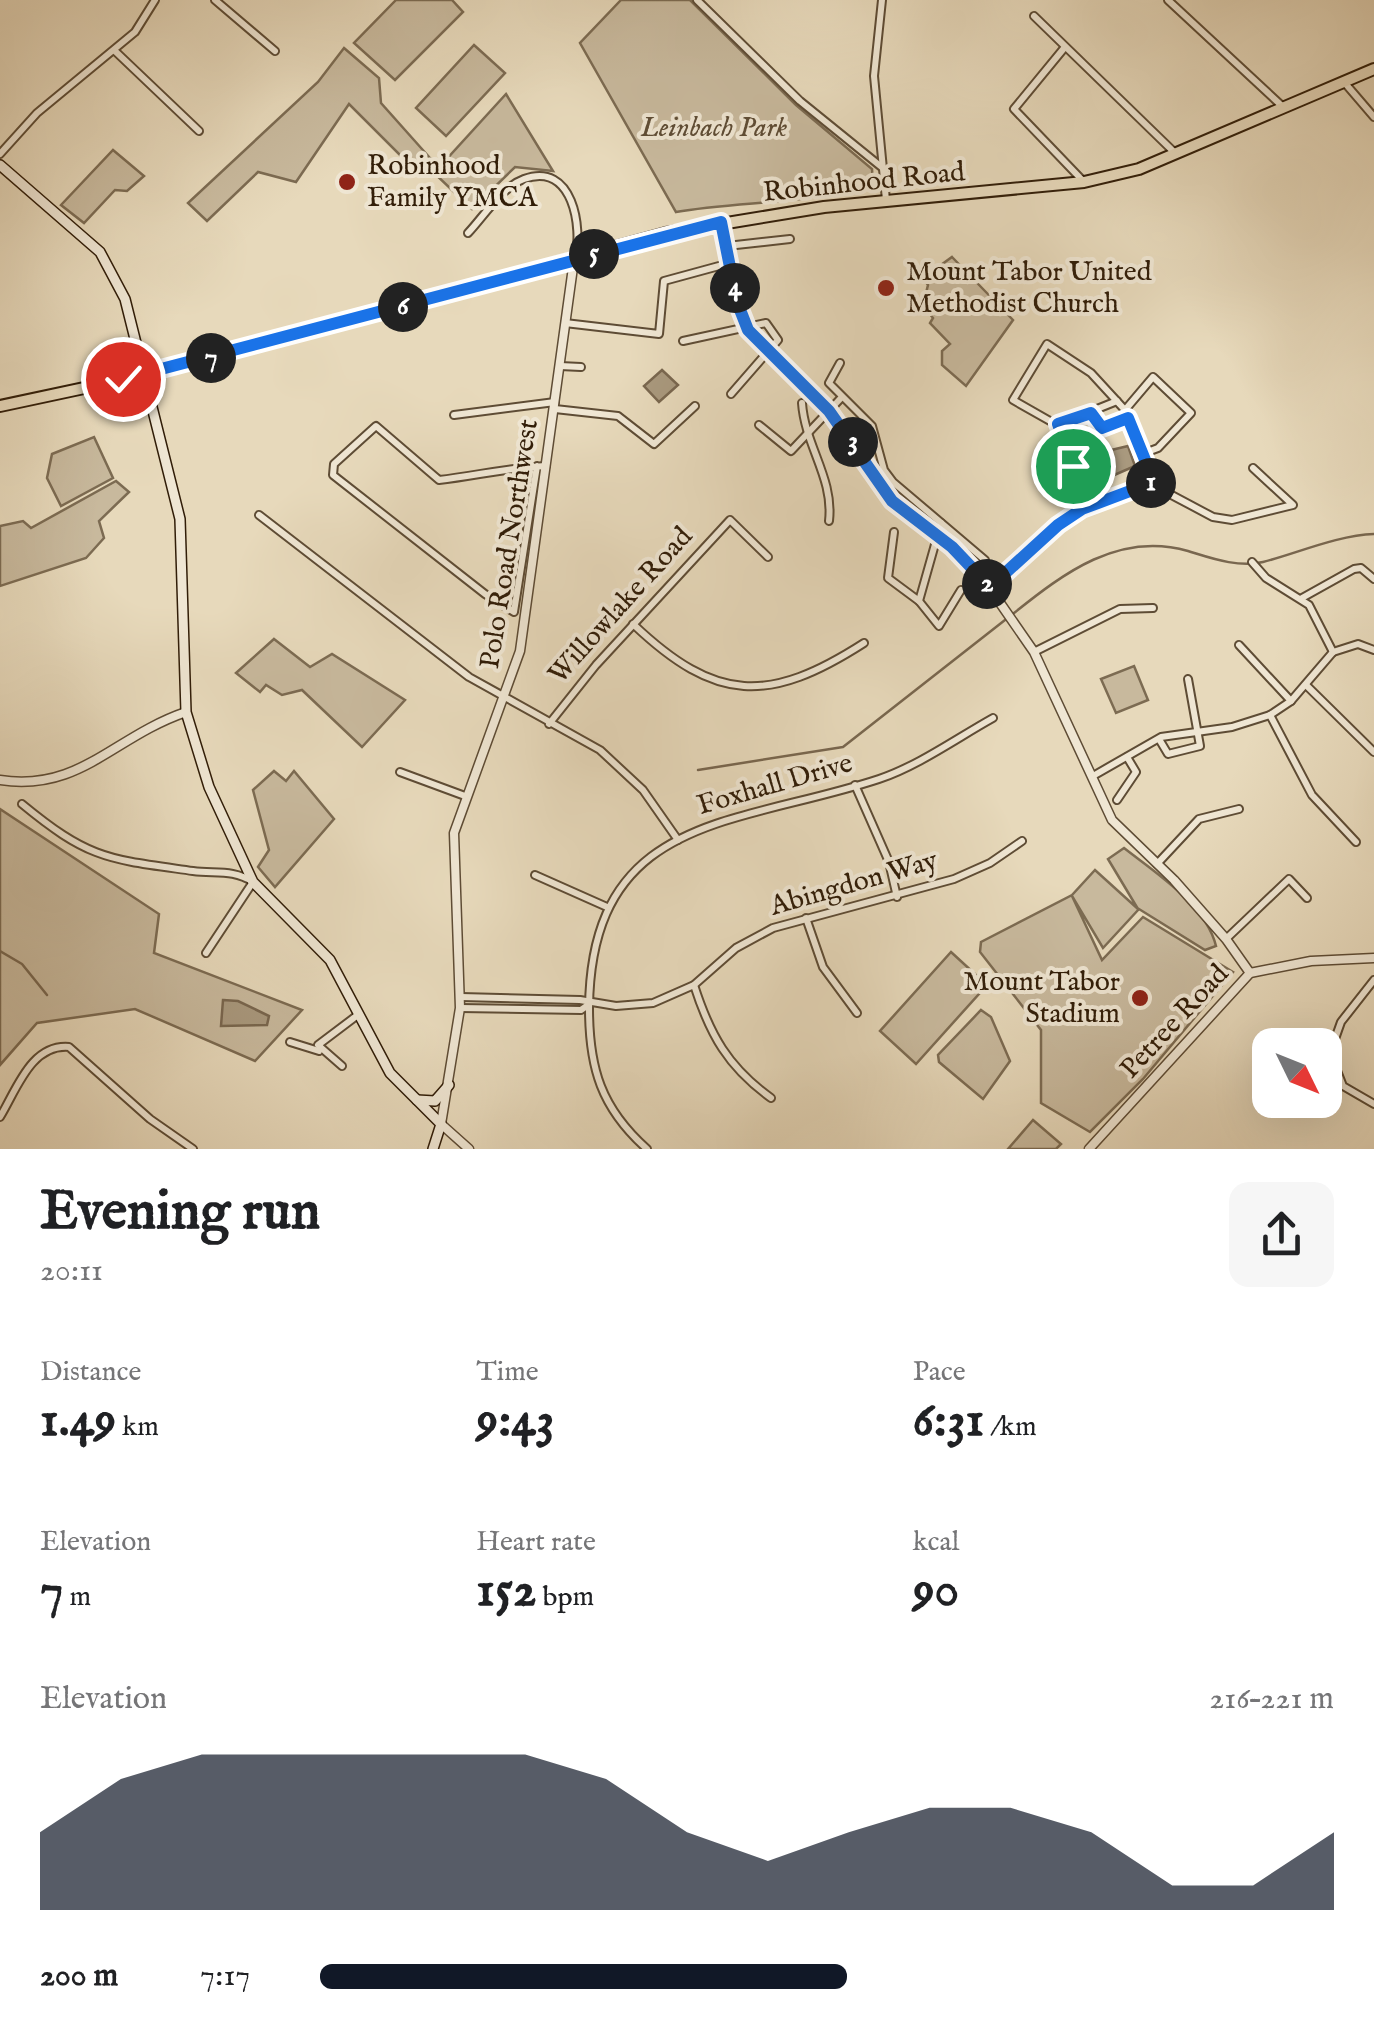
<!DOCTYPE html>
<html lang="en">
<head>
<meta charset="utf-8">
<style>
	body { margin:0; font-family:"IM FELL English",serif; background:#f6f6f6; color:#202124; height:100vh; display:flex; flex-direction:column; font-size:38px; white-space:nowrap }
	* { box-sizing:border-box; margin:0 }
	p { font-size:32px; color:#757577 }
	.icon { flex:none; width:55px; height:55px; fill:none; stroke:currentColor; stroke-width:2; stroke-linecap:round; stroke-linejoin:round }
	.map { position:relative; height:1149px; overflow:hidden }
	.panel { display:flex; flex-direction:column; background:#fff; flex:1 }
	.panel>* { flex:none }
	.needle { width:65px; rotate:133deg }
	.fabs { position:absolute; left:1252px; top:1028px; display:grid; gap:20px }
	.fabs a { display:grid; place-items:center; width:90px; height:90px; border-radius:20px; background:#fff; box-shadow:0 10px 40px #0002; font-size:50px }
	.pin { position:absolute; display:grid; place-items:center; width:85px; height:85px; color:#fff; margin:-42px; border:5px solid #fff; border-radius:50%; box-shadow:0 2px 10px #0007 }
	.km { position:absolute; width:50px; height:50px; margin:-25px; border-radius:50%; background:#222; color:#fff; font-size:28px; line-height:50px; text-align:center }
	.round { display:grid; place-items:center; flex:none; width:105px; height:105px; border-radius:20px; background:#f6f6f6 }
	.headline { display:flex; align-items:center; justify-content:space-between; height:170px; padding:0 40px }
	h1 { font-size:55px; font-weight:800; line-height:75px }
	.metrics { display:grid; grid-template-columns:repeat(3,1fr); gap:15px; height:170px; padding:10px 40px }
	.metrics div { display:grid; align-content:center }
	.metrics b { font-size:50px; font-weight:800 }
	.metrics small { font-size:28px; font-weight:400 }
	.metrics p { font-size:28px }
	.chart { height:280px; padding:20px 40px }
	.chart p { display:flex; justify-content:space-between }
	.chart svg { width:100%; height:180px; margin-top:10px; fill:#111827; opacity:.7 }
	ul { padding:0 40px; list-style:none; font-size:32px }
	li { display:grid; grid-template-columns:160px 120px 1fr; align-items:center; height:75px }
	li i { height:25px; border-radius:12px; background:#111827 }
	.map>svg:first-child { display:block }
	.green { fill:#c8b99d; stroke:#7c6b52; stroke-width:2.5 }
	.water { fill:#a9997e; stroke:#79674f; stroke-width:2.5 }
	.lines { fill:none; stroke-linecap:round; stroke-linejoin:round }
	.stream { stroke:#79674f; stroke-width:2.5 }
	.minor-casing { stroke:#5e4c35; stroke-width:10 }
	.tertiary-casing { stroke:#5e4c35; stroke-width:11 }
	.secondary-casing { stroke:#311d08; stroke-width:12 }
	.primary-casing { stroke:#311d08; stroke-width:14 }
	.minor { stroke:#efe6d3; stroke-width:6 }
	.tertiary { stroke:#efe6d3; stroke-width:8 }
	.secondary { stroke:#efe6d3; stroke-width:9 }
	.primary { stroke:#e7d9bb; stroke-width:10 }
	.route-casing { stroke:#fff; stroke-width:20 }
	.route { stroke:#1a73e8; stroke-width:12 }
	.poi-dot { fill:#8f2418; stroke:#efe6d3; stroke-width:4 }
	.labels { text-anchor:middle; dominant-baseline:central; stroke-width:8; stroke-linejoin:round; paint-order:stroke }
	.park-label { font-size:28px; font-style:italic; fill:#5e4c35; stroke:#efe6d3 }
	.poi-label { font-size:28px; fill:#311d08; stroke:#efe6d3; text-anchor:start }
	.street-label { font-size:28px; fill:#311d08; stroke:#efe6d3 }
</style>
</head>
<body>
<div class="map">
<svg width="1374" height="1149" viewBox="0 0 1374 1149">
	<rect width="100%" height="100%" fill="#e7d9bb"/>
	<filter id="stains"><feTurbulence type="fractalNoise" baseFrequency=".002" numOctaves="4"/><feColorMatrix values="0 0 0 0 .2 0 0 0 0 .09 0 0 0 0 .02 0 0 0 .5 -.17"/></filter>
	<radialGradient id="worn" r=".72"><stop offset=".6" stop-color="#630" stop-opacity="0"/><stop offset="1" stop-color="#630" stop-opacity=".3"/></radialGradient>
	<g class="green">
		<path d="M396,0H452L463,12L395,80L354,43Z"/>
		<path d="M621,0H690L796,105L872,169L873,184C819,204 737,201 676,212L580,43Z"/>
		<path d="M474,45L505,73L446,136L416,108Z"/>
		<path d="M344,48L379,78L381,103L430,158L419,174L349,104L296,182L258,172L207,221L188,203L318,82Z"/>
		<path d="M506,94L553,171L515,167L472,209L434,173Z"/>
		<path d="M113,150L144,176L127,191L115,190L84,223L61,205Z"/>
		<path d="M952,257L1013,320L966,386L942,365V351L950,344L930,323L933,318L923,305L928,285L923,278Z"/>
		<path d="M94,437L113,478L61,506L47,478L52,454Z"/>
		<path d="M116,481L129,492L99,521L104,538L86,558L0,586V526L23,521L31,528Z"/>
		<path d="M274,639L310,667L332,654L405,700L362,747L302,690L282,695L266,685L260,692L236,673Z"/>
		<path d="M1134,666L1148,700L1116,713L1101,679Z"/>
		<path d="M274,771L286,781L294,771L334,819L275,887L258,867L269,850L253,790Z"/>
		<path d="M0,809L159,914L154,953L302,1010L255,1061L135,1009L37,1023L0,1065Z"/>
		<path d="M1124,848C1156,873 1206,905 1216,946L1205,950L1139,909L1103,948L1072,896L1102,960L1143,917L1233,972L1143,1079L1090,1132L1041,1103V1030L980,952L981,942L1072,895L1095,870L1138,909L1108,859Z"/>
		<path d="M951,952L987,985L916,1064L880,1031Z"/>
		<path d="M981,1010L991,1017L1010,1061L983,1099L939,1062L938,1055Z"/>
		<path d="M1033,1120L1061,1144L1056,1149H1008Z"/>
	</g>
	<g class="water">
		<path d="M662,370L678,385L659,402L644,386Z"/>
		<path d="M1128,446L1135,466L1112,476L1103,452Z"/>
		<path d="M223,1000L238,1001L269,1016L267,1025L221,1026Z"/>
	</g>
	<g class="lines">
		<g class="stream">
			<path d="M1014,613C1064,573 1119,531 1188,551C1211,558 1238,568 1263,562C1295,554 1338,535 1374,534"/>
			<path d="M698,770L843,747L1005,620"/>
			<path d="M0,951L22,964L47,995"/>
		</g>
		<defs>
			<g id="minor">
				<path d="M215,0L275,51"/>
				<path d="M697,0L800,101L884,169"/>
				<path d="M882,0L874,76L886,200"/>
				<path d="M1168,0L1282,106"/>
				<path d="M1034,16L1175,153"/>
				<path d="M1065,47L1014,109L1084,182"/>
				<path d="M115,51L199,131"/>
				<path d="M1344,82L1374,117"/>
				<path d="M0,154L37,113L135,32L155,0"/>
				<path d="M468,233C484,216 502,187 524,179C573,161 583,228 575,259"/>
				<path d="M727,246L790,239"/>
				<path d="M565,323L659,334L664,281L730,263"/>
				<path d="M683,341L766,323L778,340L731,394"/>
				<path d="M840,363L829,383L872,426L884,470L893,482L985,560"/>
				<path d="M560,366L581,367"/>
				<path d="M802,403C805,446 834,478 829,521"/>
				<path d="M555,409L618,416L654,444L695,406"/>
				<path d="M1125,410L1153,377L1191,413L1158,448L1142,454"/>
				<path d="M1091,413L1101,428L1128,418"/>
				<path d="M454,415L555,402"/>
				<path d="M759,425L791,451L841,398"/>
				<path d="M1057,425L1117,401"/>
				<path d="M537,466L514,612L485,594L333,475L334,464L376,426L439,480C475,476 511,467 546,466"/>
				<path d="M1046,475L1073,466L1057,425L1013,400L1047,344L1091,373L1125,410L1153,482L1164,491L1213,517L1232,520L1293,505L1253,468"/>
				<path d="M259,515L469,677L600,750L643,790L678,840"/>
				<path d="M941,523L919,601L939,626L961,590"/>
				<path d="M894,532L888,578L919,601"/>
				<path d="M1252,562L1266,578L1309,605L1333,652"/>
				<path d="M989,587L1058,525L1082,509L1153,482"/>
				<path d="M1302,598L1354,569L1361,568L1374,579"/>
				<path d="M633,624C716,703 769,704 864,643"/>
				<path d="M1239,645L1291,701"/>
				<path d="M1034,652L1120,609L1153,608"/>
				<path d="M1333,652L1358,644L1374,650"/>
				<path d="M1307,686L1374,752"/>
				<path d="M1270,715L1312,795L1356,842"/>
				<path d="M549,724L596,665L730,520L768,557"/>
				<path d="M1159,739L1168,754L1200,746L1188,679"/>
				<path d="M400,772L465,796"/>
				<path d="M1093,776L1161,737L1232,727L1270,715L1291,701L1333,652"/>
				<path d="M855,785L889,862L897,897"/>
				<path d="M1117,800L1136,772L1127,757"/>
				<path d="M22,804C90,860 108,859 193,871C215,874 233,869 253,882L206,953"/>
				<path d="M1157,864L1199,819L1239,809"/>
				<path d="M535,875L607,907"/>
				<path d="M806,918L823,967L857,1013"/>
				<path d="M1226,939L1289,879L1307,898"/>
				<path d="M1374,980L1341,1022L1330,1053L1343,1086L1374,1104"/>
				<path d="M694,985C710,1035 728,1067 771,1098"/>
				<path d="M461,997L580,1000L616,1006L653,1003L694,985L736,948L773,928L954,879L990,863L1022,841"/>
				<path d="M460,1008L581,1010L588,1005"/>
				<path d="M290,1042L319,1051"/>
				<path d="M342,1066L318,1045L359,1014"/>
				<path d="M0,1117C17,1089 31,1044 69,1047L150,1119L193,1149"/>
				<path d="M647,1149C601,1108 589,1068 589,1008C591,813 737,826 879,779C918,766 957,738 993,718"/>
			</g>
			<g id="tertiary">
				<path d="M721,222L737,302L748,330L829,411L892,501L952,547L989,587L1034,652L1112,820L1174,880L1226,939L1250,973"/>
				<path d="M0,780C80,792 113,737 186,712"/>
				<path d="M469,1149L441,1124L460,1008L454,833L520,651L574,260"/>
				<path d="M1089,1149L1250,973L1311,961L1374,958"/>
			</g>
			<g id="secondary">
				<path d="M0,165L100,252L125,299L180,519L186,712L209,787L253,882L330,960L390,1073L441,1124L433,1149"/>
				<path d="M417,1100L435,1101L449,1085"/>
			</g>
			<path id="primary" d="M0,406L145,375L666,233L824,207L1084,182L1139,169L1374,69"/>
		</defs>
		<use href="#minor" class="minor-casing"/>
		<use href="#tertiary" class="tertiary-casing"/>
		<use href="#secondary" class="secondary-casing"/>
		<use href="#primary" class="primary-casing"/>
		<use href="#minor" class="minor"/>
		<use href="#tertiary" class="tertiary"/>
		<use href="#secondary" class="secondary"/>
		<use href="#primary" class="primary"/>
	</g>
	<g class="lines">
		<defs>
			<path id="route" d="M123,379L721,222L737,302L748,330L829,411L892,501L952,547L990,587L1058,525L1082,509L1154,482L1128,418L1102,428L1091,413L1058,424L1073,466"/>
		</defs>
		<use href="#route" class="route-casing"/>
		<use href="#route" class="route"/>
	</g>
	<g class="poi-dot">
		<circle cx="347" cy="182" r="10"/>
		<circle cx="886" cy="288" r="10"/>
		<circle cx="1140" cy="998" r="10"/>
	</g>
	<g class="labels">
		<g class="park-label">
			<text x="714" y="128">Leinbach Park</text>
		</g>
		<g class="poi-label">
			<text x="367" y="166">Robinhood<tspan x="367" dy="32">Family YMCA</tspan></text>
			<text x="906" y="272">Mount Tabor United<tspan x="906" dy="32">Methodist Church</tspan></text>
			<text x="1120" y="982" text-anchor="end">Mount Tabor<tspan x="1120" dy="32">Stadium</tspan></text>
		</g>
		<g class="street-label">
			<text transform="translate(864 183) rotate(-6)">Robinhood Road</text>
			<text transform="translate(510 544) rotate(-81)">Polo Road Northwest</text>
			<text transform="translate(621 606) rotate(-48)">Willowlake Road</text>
			<text transform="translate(775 785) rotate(-16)">Foxhall Drive</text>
			<text transform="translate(854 884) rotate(-16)">Abingdon Way</text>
			<text transform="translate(1175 1022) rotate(-47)">Petree Road</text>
		</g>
	</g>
	<rect width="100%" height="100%" filter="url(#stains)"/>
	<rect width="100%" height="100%" fill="url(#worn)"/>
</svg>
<div class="fabs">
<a><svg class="needle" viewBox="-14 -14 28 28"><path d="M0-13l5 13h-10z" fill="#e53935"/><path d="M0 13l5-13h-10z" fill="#757577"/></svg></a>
</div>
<div class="pin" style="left:1073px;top:466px;background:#1e9e55"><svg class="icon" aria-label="arrive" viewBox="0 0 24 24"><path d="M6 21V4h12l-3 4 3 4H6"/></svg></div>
<div class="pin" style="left:123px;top:379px;background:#d93025"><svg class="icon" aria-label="check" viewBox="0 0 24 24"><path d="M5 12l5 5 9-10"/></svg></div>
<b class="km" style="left:1151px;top:483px">1</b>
<b class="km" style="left:987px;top:584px">2</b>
<b class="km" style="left:853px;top:442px">3</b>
<b class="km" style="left:735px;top:288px">4</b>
<b class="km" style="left:594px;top:254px">5</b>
<b class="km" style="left:403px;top:307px">6</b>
<b class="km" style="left:211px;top:358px">7</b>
</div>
<section class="panel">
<div class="headline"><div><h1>Evening run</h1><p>20:11</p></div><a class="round"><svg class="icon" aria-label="share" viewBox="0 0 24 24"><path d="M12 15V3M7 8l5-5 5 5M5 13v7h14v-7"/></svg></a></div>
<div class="metrics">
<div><p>Distance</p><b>1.49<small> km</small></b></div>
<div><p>Time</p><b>9:43</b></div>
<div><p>Pace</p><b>6:31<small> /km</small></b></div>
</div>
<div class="metrics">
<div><p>Elevation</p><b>7<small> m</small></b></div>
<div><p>Heart rate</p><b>152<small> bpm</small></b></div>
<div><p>kcal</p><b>90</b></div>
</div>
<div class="chart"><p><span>Elevation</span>216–221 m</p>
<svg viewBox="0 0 160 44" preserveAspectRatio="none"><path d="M0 44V25L10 12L20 6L30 6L40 6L50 6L60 6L70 12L80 25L90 32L100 25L110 19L120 19L130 25L140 38L150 38L160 25V44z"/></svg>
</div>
<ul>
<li><b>200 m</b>7:17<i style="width:52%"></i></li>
</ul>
</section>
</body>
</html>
